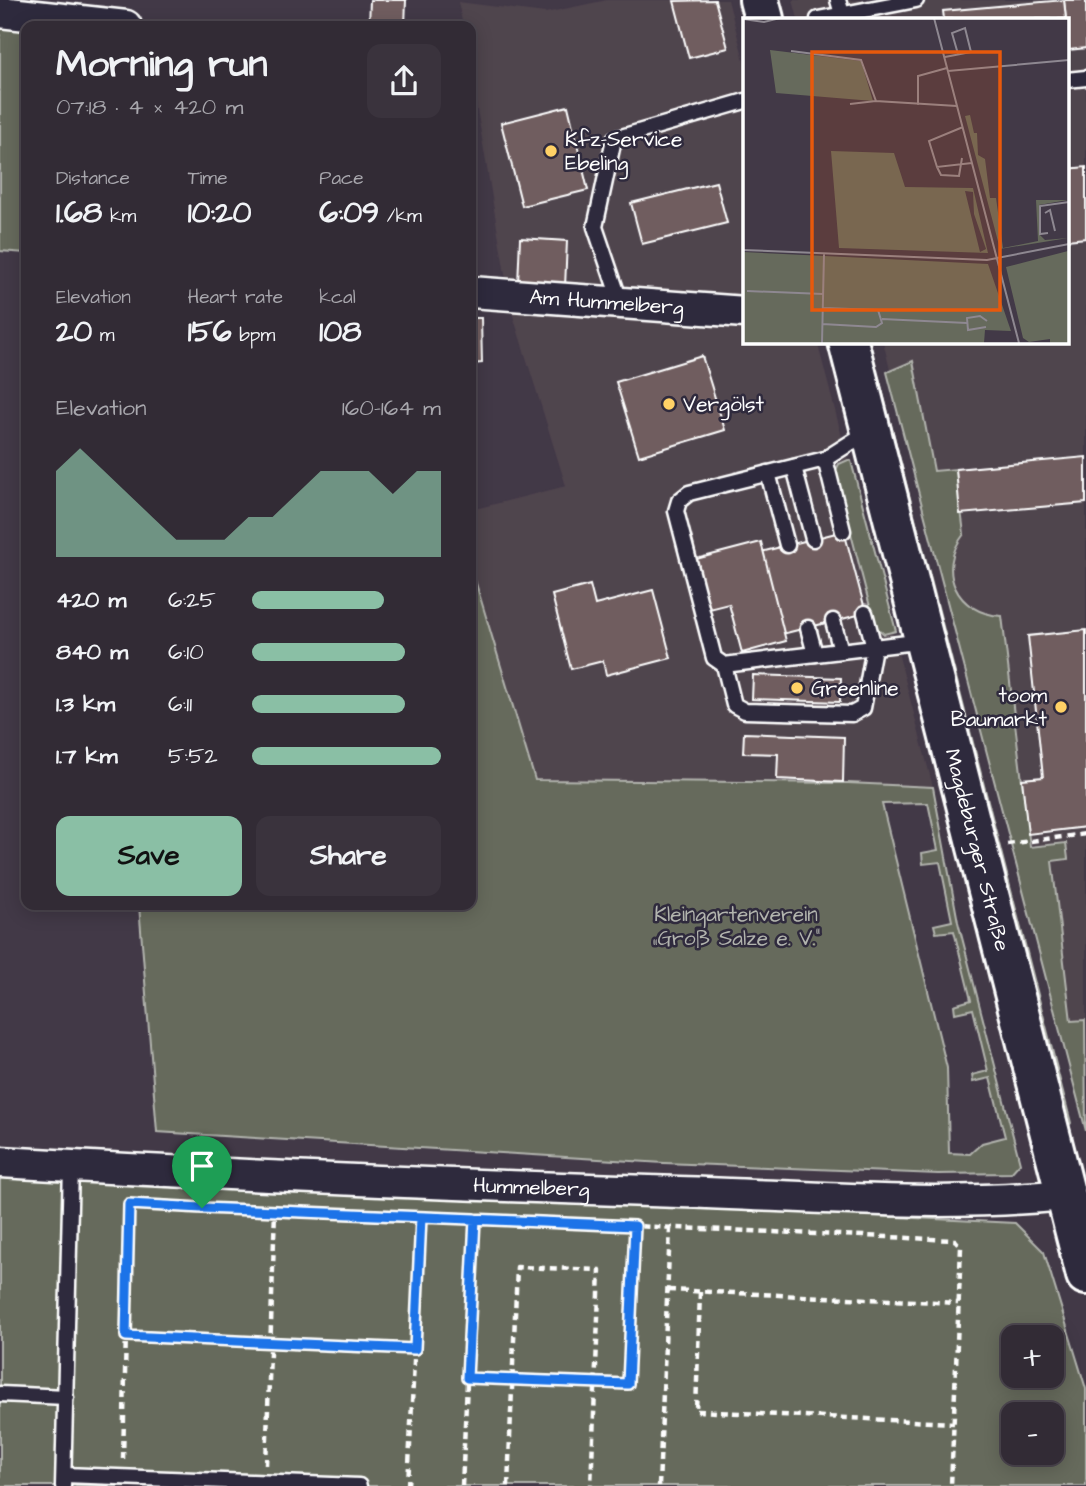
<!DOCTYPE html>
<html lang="en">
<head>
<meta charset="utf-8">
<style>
	body { margin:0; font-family:"Architects Daughter",sans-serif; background:#3a333d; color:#f1f3f6; height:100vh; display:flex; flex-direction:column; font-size:26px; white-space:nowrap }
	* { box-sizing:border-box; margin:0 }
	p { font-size:23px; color:#a8a7ad }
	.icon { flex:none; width:38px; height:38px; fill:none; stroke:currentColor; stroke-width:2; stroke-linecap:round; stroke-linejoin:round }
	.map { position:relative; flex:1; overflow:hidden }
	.panel { position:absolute; left:21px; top:21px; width:455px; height:889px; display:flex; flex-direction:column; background:#322b35; border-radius:14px; box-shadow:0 4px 18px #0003,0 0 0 2px #4d4750 }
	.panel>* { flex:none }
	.controls { position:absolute; left:1001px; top:1325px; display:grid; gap:14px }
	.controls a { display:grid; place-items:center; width:63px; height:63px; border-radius:14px; background:#322b35; box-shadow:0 4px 18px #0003,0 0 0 2px #4d4750; font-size:35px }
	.pin { position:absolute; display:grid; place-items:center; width:60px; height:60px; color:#fff; margin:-72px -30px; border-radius:50% 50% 50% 0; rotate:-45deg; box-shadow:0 0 7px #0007 }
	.pin .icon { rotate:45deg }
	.round { display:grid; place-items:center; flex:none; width:74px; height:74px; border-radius:14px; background:#3a333d }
	.summary { display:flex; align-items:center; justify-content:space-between; height:119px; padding:0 35px }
	h1 { font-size:38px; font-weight:700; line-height:52px }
	.stats { display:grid; grid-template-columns:repeat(3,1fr); gap:10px; height:119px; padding:7px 35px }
	.stats div { display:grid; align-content:center }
	.stats b { font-size:30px; font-weight:700 }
	.stats small { font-size:19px; font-weight:400 }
	.stats p { font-size:19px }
	.chart { height:196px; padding:14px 35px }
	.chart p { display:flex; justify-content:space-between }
	.chart svg { width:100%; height:126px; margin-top:7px; fill:#8abfa5; opacity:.7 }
	.button { display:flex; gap:14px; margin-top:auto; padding:14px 35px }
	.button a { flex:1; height:80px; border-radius:14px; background:#8abfa5; color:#111; font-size:28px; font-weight:700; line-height:80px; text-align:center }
	.button a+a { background:#3a333d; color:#f1f3f6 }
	ul { padding:0 35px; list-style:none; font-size:23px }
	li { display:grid; grid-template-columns:112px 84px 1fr; align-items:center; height:52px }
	li i { height:18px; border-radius:9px; background:#8abfa5 }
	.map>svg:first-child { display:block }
	.built { fill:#50444e }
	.green { fill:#666a5c; stroke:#b2b4ae; stroke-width:2; fill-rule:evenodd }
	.building { fill:#705d5e; stroke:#fff; stroke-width:2 }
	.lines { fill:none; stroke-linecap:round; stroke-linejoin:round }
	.service-casing { stroke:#fff; stroke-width:19 }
	.minor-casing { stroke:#fff; stroke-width:35 }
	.secondary-casing { stroke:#fff; stroke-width:44 }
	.path { stroke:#fff; stroke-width:4.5; stroke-dasharray:7 5; stroke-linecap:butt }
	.service { stroke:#2f2a3d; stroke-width:14 }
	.minor { stroke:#2f2a3d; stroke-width:30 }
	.secondary { stroke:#2f2a3d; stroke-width:38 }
	.route-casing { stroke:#fff; stroke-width:14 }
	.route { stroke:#1a73e8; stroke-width:9 }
	.poi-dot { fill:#ffd166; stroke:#2f2a3d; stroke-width:2.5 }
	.labels { text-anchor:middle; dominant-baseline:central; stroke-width:5; stroke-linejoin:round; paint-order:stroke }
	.poi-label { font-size:21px; fill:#fff; stroke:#2f2a3d; text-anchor:start }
	.street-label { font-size:21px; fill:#fff; stroke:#2f2a3d }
	.park-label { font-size:21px; fill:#b2b4ae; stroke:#2f2a3d }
	.inset-road { fill:none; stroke:#8e8891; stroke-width:2 }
	.view { fill:#e8590c; fill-opacity:0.15; stroke:#e8590c; stroke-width:3.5 }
	.inset-edge { fill:none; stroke:#fff; stroke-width:3.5 }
</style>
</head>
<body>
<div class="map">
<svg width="1086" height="1486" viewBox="0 0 1086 1486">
	<rect width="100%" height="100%" fill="#423947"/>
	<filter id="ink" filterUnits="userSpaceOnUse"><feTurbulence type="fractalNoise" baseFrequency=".0143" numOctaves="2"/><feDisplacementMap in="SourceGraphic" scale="14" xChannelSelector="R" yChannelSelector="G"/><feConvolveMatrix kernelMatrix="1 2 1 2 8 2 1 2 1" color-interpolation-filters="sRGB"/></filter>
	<g filter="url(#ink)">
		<g class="built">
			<path d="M607,0H728L745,64V341H817L933,787L848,783L535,780L471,567V510L566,486L511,309L471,74V26H463L458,2L545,13Z"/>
			<path d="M793,0H1086V1130L927,523L883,341H1067V19H798Z"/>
		</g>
		<g class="green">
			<path d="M0,23L26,26V253L0,251Z"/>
			<path d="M913,361L934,471L956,469L964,534C936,570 956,614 1002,616L1030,847L1066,843L1068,859L1052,861L1071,1021L1085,1020L1086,1131L887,372Z"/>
			<path d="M879,378L1071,1123L1065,1130L873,386Z"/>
			<path d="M848,460L851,461L896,631L884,634L875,626L835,472L839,464Z"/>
			<path d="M471,580H475L535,780L848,783L933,787L958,922L1020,1163L1011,1173L938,1174L664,1163L157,1132L139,905H471ZM928,803L938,850L922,853L923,864L940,862L952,921L934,925L936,933L954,931L971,1000L954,1005L955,1013L973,1009L988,1071L972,1075L973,1082L990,1078L1005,1137L982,1143L970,1154L949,1153L947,1068L882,804Z"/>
			<path d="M0,1172L1015,1223L1044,1252L1086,1389V1486H0ZM1013,1337H1052V1376H1013ZM1013,1414H1052V1452H1013Z"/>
		</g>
		<g class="building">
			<path d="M370,0H406L405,26H369Z"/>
			<path d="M715,0L728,48L689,58L674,1Z"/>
			<path d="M1064,0H1086V48L1069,50Z"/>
			<path d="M1064,0L1066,19H944L943,11Z"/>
			<path d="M568,106L588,190L522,206L501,123Z"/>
			<path d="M1086,167V238L1067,240V169Z"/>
			<path d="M716,182L727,223L642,244L631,203Z"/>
			<path d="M520,238L567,241L565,287L518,284Z"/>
			<path d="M471,318H481L482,363L471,364Z"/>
			<path d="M702,356L725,430L639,456L616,382Z"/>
			<path d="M1086,457V503L960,514L956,469Z"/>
			<path d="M844,531L866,613L778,635L757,553Z"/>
			<path d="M761,542L786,641L742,653L729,604L709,609L696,559Z"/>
			<path d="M590,585L595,605L653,590L671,658L606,675L603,661L571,669L552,595Z"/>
			<path d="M1086,630V827L1028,834L1022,779L1043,777L1028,636Z"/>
			<path d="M753,675L841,678L840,702L752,699Z"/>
			<path d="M744,733L844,737L843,782L777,779L778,754L743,753Z"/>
		</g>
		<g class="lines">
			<defs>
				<g id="service">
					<path d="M838,0L842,14"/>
					<path d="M818,19L916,0"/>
					<path d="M1067,80L1086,78"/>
					<path d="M615,303L616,289L595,227L614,139L745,101"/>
					<path d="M869,431L825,459L689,493L679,501L676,511L714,658L724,665L924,641"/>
					<path d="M825,459L843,531"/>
					<path d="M794,467L813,539"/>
					<path d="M768,473L787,545"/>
					<path d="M833,621L841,651"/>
					<path d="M808,628L815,654"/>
					<path d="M724,665L734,705L745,711L852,714L863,708L874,647L865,613"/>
					<path d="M0,1394L66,1397"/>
					<path d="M64,1475L359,1486"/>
					<path d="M63,1486L71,1166"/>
				</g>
				<g id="minor">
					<path d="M0,12L126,26"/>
					<path id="s1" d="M471,292L745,312"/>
					<path id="s2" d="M0,1162C226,1175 453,1185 679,1192C807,1196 937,1208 1064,1195"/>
				</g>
				<g id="secondary">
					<path d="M759,0L764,19"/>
					<path id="s3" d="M848,341L1086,1275"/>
				</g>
			</defs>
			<use href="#service" class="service-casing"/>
			<use href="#minor" class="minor-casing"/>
			<use href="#secondary" class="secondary-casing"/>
			<g class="path">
				<path d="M1007,844L1086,834"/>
				<path d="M668,1290L958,1303"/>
				<path d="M700,1292L696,1411L954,1423"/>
				<path d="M126,1336L415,1349"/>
				<path d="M467,1378L628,1384L635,1226"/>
				<path d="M123,1459L129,1204L955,1240L961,1247L951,1486"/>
				<path d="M266,1465L275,1211"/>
				<path d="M408,1486L421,1217"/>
				<path d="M462,1486L475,1219"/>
				<path d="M508,1486L517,1267L600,1270L591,1486"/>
				<path d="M659,1486L670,1228"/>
			</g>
			<use href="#service" class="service"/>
			<use href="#minor" class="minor"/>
			<use href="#secondary" class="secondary"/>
		</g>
	</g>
	<g class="lines" filter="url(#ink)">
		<defs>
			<path id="route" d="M202,1208L129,1204L126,1336L415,1349L421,1217L635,1226L628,1384L467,1378L475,1219L202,1208"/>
		</defs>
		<use href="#route" class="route-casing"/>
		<use href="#route" class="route"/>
	</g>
	<g class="poi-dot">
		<circle cx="551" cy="151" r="7"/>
		<circle cx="669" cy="404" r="7"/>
		<circle cx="797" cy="688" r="7"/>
		<circle cx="1061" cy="707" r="7"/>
	</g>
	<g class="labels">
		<g class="poi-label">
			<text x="565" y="139">Kfz-Service<tspan x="565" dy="24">Ebeling</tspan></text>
			<text x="683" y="404">Vergölst</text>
			<text x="811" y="688">Greenline</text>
			<text x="1047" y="695" text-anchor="end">toom<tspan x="1047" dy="24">Baumarkt</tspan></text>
		</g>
		<g class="street-label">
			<text stroke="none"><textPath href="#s1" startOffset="136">Am Hummelberg</textPath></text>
			<text stroke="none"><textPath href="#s3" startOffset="525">Magdeburger Straße</textPath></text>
			<text stroke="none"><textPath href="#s2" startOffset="532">Hummelberg</textPath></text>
		</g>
		<g class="park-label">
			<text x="736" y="914">Kleingartenverein<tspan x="736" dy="24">„Groß Salze e. V.“</tspan></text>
		</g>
	</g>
	<g transform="translate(743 18)">
		<rect width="326" height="326" fill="#423947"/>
		<path d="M27,32L118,43L130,83L33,75ZM227,97L231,115H234L235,137L242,141L247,180H253L260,230L295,223L293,182H325L296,187V216L302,222L325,220L257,231L222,98ZM88,133L151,135L162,169L230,170L245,235L96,230ZM222,173L230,174L231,196L243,231L237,234ZM325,233V325H307V321L286,324L280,320L263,249ZM0,234L245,246L268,313L242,312L241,325H0Z" fill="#666a5c" fill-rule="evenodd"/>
		<path class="inset-road" d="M191,0L276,325M0,1L21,4L37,0M48,33L118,42L133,83L214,88M202,39L228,34L222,10L209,15L215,36M205,53L326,42M107,86L133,83M175,87V58L204,50M220,109L186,123L194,149L229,145M194,149L198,157L216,158L219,140M302,195L307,192L312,213M305,215L297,216V188L326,184M0,232L244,242L326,226M4,273L80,276M139,301L224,305M79,306L133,309L139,305L135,292L80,290M243,309L225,312L224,300L237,298L244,303M79,325L81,236"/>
		<path class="view" d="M69,34H257V292H69Z"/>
		<rect width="326" height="326" class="inset-edge"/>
	</g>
</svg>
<div class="controls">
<a>+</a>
<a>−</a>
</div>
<div class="pin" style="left:202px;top:1208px;background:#1e9e55"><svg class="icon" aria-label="arrive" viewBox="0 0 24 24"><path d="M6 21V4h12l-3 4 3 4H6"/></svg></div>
<section class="panel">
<div class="summary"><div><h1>Morning run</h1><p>07:18 · 4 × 420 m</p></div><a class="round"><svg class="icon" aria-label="share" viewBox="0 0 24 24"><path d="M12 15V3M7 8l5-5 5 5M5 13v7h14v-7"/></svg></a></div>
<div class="stats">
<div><p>Distance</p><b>1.68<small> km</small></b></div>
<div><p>Time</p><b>10:20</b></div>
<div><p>Pace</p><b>6:09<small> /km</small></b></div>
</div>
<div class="stats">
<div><p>Elevation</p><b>20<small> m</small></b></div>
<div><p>Heart rate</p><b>156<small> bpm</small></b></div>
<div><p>kcal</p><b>108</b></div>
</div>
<div class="chart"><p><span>Elevation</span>160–164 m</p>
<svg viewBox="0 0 160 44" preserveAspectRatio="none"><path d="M0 44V14L10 6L20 14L30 22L40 30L50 38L60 38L70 38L80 30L90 30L100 22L110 14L120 14L130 14L140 22L150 14L160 14V44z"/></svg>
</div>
<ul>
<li><b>420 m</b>6:25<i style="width:70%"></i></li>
<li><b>840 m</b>6:10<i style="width:81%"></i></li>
<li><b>1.3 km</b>6:11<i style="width:81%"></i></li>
<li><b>1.7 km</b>5:52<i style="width:100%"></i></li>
</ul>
<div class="button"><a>Save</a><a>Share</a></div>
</section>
</div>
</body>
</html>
